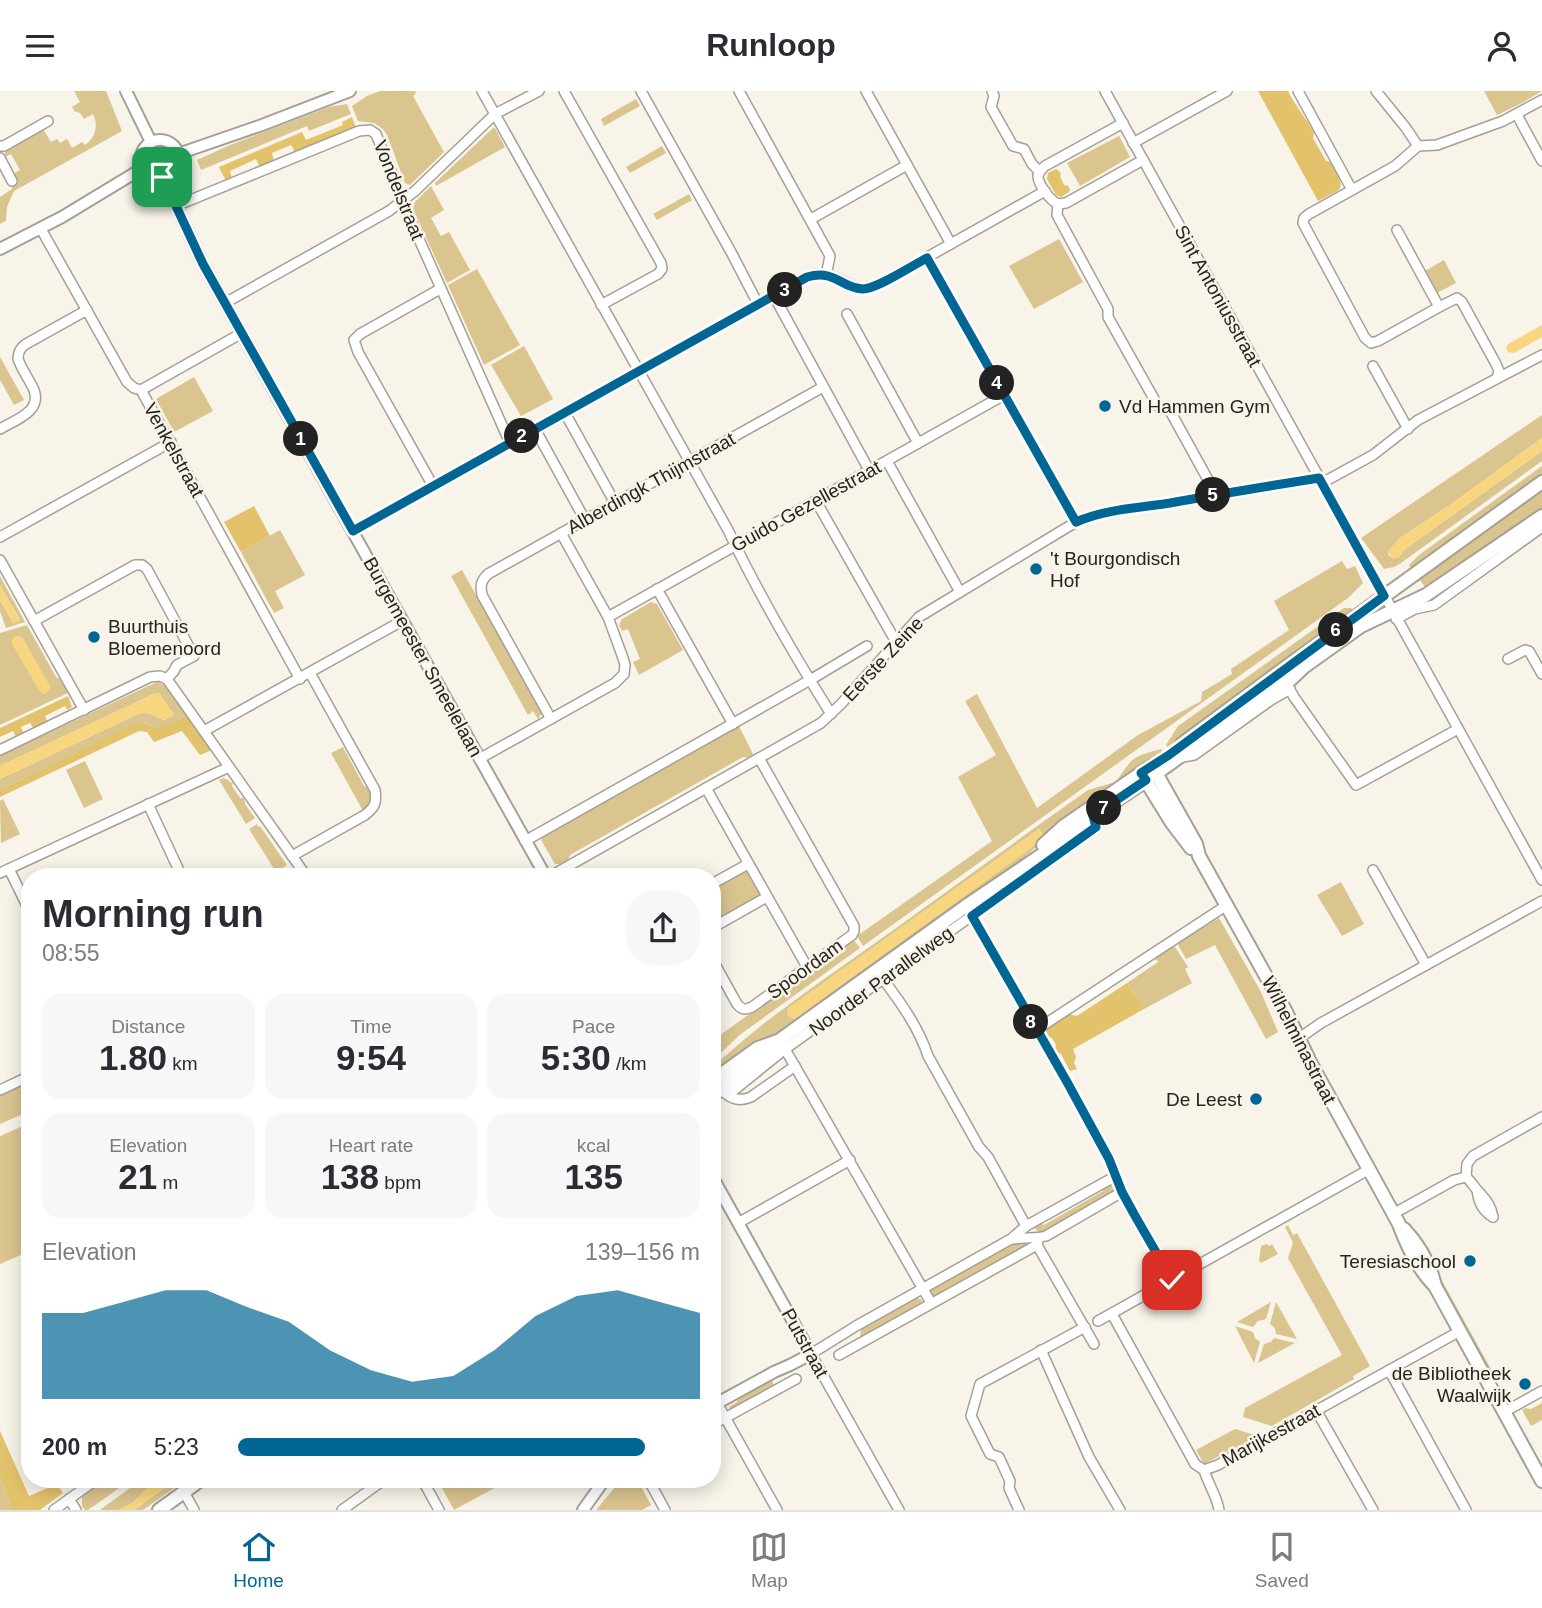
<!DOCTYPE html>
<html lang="en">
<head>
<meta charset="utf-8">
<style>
	body { margin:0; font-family:Arial,sans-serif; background:#f7f7f7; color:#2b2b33; height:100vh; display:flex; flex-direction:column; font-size:26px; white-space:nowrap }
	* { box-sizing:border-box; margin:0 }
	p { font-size:23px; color:#7c7c81 }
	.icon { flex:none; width:38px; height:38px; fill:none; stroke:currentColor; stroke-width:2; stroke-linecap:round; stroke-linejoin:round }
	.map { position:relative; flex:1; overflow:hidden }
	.drawer { position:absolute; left:21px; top:777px; width:700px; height:620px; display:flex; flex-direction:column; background:#fff; border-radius:28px; box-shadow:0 4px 18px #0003 }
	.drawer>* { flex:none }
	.pin { position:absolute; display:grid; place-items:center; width:60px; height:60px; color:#fff; margin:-30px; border-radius:14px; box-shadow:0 4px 10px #0006 }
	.km { position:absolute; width:35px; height:35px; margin:-18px; border-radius:50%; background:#222; color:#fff; font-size:19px; line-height:35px; text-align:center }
	.round { display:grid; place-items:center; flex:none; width:74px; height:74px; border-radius:28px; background:#f7f7f7 }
	.head { display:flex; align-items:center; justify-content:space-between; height:119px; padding:0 21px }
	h1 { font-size:38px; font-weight:700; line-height:52px }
	.stats { display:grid; grid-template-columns:repeat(3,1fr); gap:10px; height:119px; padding:7px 21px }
	.stats div { display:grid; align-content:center; border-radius:18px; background:#f7f7f7; text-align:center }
	.stats b { font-size:35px; font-weight:700 }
	.stats small { font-size:19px; font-weight:400 }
	.stats p { font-size:19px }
	.chart { height:196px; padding:14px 21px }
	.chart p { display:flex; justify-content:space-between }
	.chart svg { width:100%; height:126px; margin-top:7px; fill:#026694; opacity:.7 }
	ul { padding:0 21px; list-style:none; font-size:23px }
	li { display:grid; grid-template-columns:112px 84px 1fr; align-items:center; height:52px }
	li i { height:18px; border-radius:9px; background:#026694 }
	header { display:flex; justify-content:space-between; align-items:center; height:91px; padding:0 21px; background:#fff; font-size:32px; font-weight:700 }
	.tab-bar { display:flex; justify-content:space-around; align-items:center; height:98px; border-top:2px solid #e1e1e2; background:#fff; font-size:19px; color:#7c7c81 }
	.tab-bar a { display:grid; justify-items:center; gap:4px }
	.tab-bar .active { color:#026694 }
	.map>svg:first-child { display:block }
	.green { fill:#dac58f; fill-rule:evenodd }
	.forest { fill:#e3c26c }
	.water { fill:#f8d680 }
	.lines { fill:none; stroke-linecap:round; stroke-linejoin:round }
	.minor-casing { stroke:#a4a097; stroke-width:12 }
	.tertiary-casing { stroke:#a4a097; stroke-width:14 }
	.secondary-casing { stroke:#a4a097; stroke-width:16 }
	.minor { stroke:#fff; stroke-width:9 }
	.tertiary { stroke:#fff; stroke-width:10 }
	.secondary { stroke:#fff; stroke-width:12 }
	.route-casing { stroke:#fff; stroke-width:14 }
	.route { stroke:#026694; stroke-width:9 }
	.poi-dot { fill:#026694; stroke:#f8f4e9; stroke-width:2.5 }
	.labels { text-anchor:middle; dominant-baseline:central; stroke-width:5; stroke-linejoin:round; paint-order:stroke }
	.street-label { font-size:19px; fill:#252420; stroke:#f8f4e9 }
	.poi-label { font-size:19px; fill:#252420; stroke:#f8f4e9; text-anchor:start }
</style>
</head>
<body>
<header><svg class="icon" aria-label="menu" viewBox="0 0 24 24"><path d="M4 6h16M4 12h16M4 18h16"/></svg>Runloop<svg class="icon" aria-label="person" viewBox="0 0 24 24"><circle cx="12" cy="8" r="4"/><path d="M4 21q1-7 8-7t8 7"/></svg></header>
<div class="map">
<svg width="1542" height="1419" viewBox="0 0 1542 1419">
	<rect width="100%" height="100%" fill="#f8f4e9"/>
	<g class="green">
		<path d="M74,0H106L122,40L14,100L7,116L6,130L0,133V106L12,98L11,92L16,89L13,83L20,79L11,63L5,66V61L43,38L51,51L57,48L60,52L67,48L72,57L82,51L85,54C95,47 99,35 93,23L84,28L80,22L74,20L72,16L80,11Z"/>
		<path d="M380,0H415L416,2L413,5L444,61L410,94L405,92L387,44L383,38L374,32L358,30L352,15L367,5Z"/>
		<path d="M1484,0H1542L1522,12L1497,24Z"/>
		<path d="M636,8L640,15L604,35L601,28Z"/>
		<path d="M347,13L351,23L309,40L307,35L201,79L197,69L230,54L329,16Z"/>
		<path d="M493,37H495L505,56L436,95L435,92Z"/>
		<path d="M1119,45L1130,66L1080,95L1067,72Z"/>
		<circle cx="160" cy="67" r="13"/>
		<path d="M662,55L666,62L630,82L626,76Z"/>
		<path d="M431,95L444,119L431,127L441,145L449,141L470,179L447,192L413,118L415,111Z"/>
		<path d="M689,103L692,109L657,129L653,123Z"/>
		<path d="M1059,148L1083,191L1034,218L1009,175Z"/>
		<path d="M1444,169L1456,192L1437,202L1425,180Z"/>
		<path d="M477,178L520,254L484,274L448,194Z"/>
		<path d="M524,255L553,308L521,325L491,274Z"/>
		<path d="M0,266L24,309L14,314L0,289Z"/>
		<path d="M194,286L213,320L174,341L156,308Z"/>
		<path d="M1542,324V347L1450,414L1400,447L1388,461L1389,465L1398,467L1405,458L1542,360V370L1401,472L1394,476L1384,478L1361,447Z"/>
		<path d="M1542,375V390L1414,481L1409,474L1419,464Z"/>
		<path d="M1542,400V423L1427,499L1420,489L1432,478Z"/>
		<path d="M280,439L305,484L275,500L284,517L274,522L241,461Z"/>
		<path d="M1342,470L1347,478L1355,475L1363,492L1348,507L863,855L857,845L992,750L958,686L996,664L965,610L977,603L1037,717L1138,644L1201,610L1202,601L1232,583L1231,578L1289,539L1274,510Z"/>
		<path d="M462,479L542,622L538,628L533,620L528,624L451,485Z"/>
		<path d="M0,485L25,531L6,537L0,520V509L13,532L20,529L0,494Z"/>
		<path d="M651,511L657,513L683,559L639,584L633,571L640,568L628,538L622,540L619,534L622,528Z"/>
		<path d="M1344,517H1351L1353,520L1168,657L1166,654L1178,635Z"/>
		<path d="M27,534L56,586L61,589L68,602L0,634V542ZM16,545L22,546L50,597L44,603Z"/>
		<path d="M158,591L164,594L187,625L156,639C148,631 143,631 133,634L0,699V688L138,623C149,620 153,625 164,629L173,625V622L156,602L0,675V665L148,595Z"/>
		<path d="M739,635L754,665L749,667L743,666L570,764L568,769L560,773H555L541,749L543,745Z"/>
		<path d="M343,656L364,695C376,700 372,714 363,720L331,662Z"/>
		<path d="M1161,658L1163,661L1120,692L1118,688C1133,665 1135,665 1161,658Z"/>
		<path d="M85,670L103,708L84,717L66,679Z"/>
		<path d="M223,687L228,689L231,692L233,691L232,695L240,707H244L245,713L255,727L246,733L219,689Z"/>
		<path d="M1112,692L1115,696L1063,733L1013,776L895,861L782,942L712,984V977C765,927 826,887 885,845C953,796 1020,747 1088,699ZM1039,738L1041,748L800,924L794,928L787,920L789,917Z"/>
		<path d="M3,708L20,743L1,752L0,710Z"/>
		<path d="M257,733L258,736L260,735L287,774L276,781L249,738Z"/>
		<path d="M746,780C753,785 761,798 758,807L712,833V797L742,781Z"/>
		<path d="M1341,791L1364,833L1342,845L1317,804Z"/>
		<path d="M1219,827L1261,901L1278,941L1266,948L1215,854L1186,868L1177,852Z"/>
		<path d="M853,848L860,857L741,943L712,970V950Z"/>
		<path d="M1173,853L1188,876L1185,878L1192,892L1144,918L1127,892L1158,871V870L1152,867H1155L1169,858L1170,854Z"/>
		<path d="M30,988V1020L0,1033V1003Z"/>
		<path d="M30,1032V1160L0,1173V1045Z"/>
		<path d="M1109,1093L1114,1096V1101L1043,1142L1039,1141L1035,1138V1135L1039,1132L1044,1134L1103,1100L1104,1095Z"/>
		<path d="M1288,1134L1293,1144L1297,1142L1370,1275L1353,1285L1354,1288L1272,1335L1243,1326L1245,1317L1342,1264L1288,1167L1293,1152L1285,1136Z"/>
		<path d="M1028,1150L1027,1155L934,1207H931L929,1202L931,1199L1016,1151Z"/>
		<path d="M1267,1153L1269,1155L1272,1153L1278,1163L1261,1172L1259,1170L1261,1155Z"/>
		<path d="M1441,1188L1496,1287L1494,1288L1440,1189Z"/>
		<path d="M917,1207L922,1209L921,1215L861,1247L860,1246L861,1238Z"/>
		<path d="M1271,1211L1266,1228L1258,1230L1253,1236L1237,1231Z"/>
		<path d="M1276,1211L1297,1248L1276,1243L1275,1237L1270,1233Z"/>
		<path d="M1235,1235L1253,1241L1255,1247L1260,1251L1254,1272Z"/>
		<path d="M1274,1247L1295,1252L1258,1272L1264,1253L1271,1251Z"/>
		<path d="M769,1290H772L775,1295L732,1320L729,1316L737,1311V1309Z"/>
		<path d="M1542,1312V1329L1531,1335L1522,1319L1526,1317L1531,1318Z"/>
		<path d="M1235,1338L1258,1345L1204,1373L1196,1359Z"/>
		<path d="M0,1385L12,1419H0Z"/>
		<path d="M102,1388H132L88,1419H85L82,1415V1403Z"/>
		<path d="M142,1388H161L146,1398L134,1411L127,1415L118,1419H100Z"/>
		<path d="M177,1388H187L143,1419H134Z"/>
		<path d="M437,1388H497L500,1394L454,1419Z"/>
		<path d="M618,1388H637L651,1414L642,1419H596L616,1395Z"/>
	</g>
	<g class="forest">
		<path d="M1258,0H1288C1296,16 1306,27 1314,42L1313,47L1326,70L1331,71C1347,101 1344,96 1318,110Z"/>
		<path d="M352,26L356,37L295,61L291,54L272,62L274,70L260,76L256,68L230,80L232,87L226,90L219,76L302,41L306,49L343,34L342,31Z"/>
		<path d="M1056,78L1061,82L1060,85L1064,94L1068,95L1070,99L1069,101L1061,106L1056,104L1047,88L1048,82Z"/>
		<path d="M254,415L270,445L241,461L224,431Z"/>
		<path d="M68,605L72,616L67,619L65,615L45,625L48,632L34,638L30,632L21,636L24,643L16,646L13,640L0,646V637Z"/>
		<path d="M187,625L212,659L200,664L182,640L154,651L147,641L139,640L0,706V699L132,634C143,630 147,632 156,638Z"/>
		<path d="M1127,892L1144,918L1073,958L1076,966L1074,972L1077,978L1070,980L1061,963L1056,961L1055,958L1056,954L1052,947L1045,945L1047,936L1053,932H1057L1065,927L1068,923L1077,925Z"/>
		<path d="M0,1340L29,1405L57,1393L63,1402L40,1419H12L0,1385Z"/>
	</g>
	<g class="water">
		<path d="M1542,234V246L1514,262L1508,261L1506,257L1508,253Z"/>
		<path d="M1542,347V360L1405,458L1398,467L1393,468L1388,461L1400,447L1450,414Z"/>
		<path d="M0,494L2,497L20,530L13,532L0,509Z"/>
		<path d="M15,545H19L22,546L50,595L49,600L44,603L40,601L11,551Z"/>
		<path d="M156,602H160L174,625L164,629C153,625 149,620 138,623L0,688V675Z"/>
		<path d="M1039,738L1043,742L1042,748L1026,761L800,924C795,928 792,929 787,924L788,917Z"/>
		<path d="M161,1388H177L134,1419H118L134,1411L146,1398Z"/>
	</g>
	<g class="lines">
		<defs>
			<g id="minor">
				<path d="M482,0L728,439C758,502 794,564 831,623"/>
				<path d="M564,0L661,172L662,178L658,183L601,214"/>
				<path d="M641,0L731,161L758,213"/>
				<path d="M739,0L830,165L826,184"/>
				<path d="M866,0L951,153"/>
				<path d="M992,0L994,5L991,16L1013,55L1024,58L1032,73L1039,80"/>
				<path d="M1105,0L1542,789"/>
				<path d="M1298,0L1352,99"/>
				<path d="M1376,0L1406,37L1418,55L1437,54L1503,30L1542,9"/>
				<path d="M1517,24L1542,70"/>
				<path d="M1133,52L1227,0"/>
				<path d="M0,55H4L48,30"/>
				<path d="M1418,55L1395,75L1309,123L1304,127L1303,132L1365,247L1371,252L1378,250L1439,216"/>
				<path d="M0,67L12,90"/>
				<path d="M1058,113L1057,124L1108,218V226L1158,315L1169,318L1212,396L1213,404"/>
				<path d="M1058,113C1051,110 1038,94 1038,85C1039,80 1041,79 1045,75L1123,32"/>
				<path d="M1058,113L1066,112L1143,69"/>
				<path d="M176,115L359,40L370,39L376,43L410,128L510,352"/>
				<path d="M811,128L907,74"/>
				<path d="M41,138L127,291L134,297L141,299L300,588"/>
				<path d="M1397,139L1439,216L1457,207L1462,211L1496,273L1499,280L1497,287"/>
				<path d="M927,167L1076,431"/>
				<path d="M774,205L869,379"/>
				<path d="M225,212L389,120L415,100L495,23L539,0"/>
				<path d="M847,223L918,352"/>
				<path d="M1373,275L1408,338"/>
				<path d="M141,299L242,242"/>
				<path d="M565,322L615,412"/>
				<path d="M0,338C15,329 42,321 34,299C29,288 22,279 18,268C18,261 20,257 26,253L87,219"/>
				<path d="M535,338L585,429"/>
				<path d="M887,370L960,501"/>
				<path d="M1322,392L1373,364L1418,329L1542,264"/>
				<path d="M433,395L358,261L354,249L360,243L440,198"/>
				<path d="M816,410L896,551"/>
				<path d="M353,440L807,186C811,185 814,183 818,183C840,181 850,204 876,195L1045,100"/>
				<path d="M0,446L171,351"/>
				<path d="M0,469L84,619"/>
				<path d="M657,498L733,633"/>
				<path d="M608,526L1004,304"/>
				<path d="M1396,528L1415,518L1434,514L1542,436"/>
				<path d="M34,530L135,474H142L147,478L194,565L177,574L174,580L167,588"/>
				<path d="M1508,568L1525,559L1529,560L1542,583"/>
				<path d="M1285,590L1294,606L1356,694L1458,638"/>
				<path d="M551,628L482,504C480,494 481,490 488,483L823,296"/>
				<path d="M204,640L402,530"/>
				<path d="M0,659L150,586L160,585L167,588L307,786"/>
				<path d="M1183,666L1194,664L1271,609L1290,598"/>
				<path d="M479,668L615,592L624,583L625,574L623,567L608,526L561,442"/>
				<path d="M706,697L807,876"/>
				<path d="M148,713L182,786"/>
				<path d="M525,750L810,589L867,555"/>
				<path d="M292,765L365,724C375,716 377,712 375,699L310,582"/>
				<path d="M9,778L30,821"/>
				<path d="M1373,779L1426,874"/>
				<path d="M0,782L229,676"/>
				<path d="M549,786L821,632L841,613L919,526L1076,431C1106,418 1138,417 1170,412C1220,404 1269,395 1319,387"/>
				<path d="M712,793L748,773"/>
				<path d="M972,825L1067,991L1109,1068L1122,1101L1134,1123L1172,1189"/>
				<path d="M712,837L767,806"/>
				<path d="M712,868L737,913C742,919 745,919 752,916L852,844L854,840V835L759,667"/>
				<path d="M883,888C901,912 919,937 928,965L979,1056L988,1066L1026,1135"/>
				<path d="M1036,939L1227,814"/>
				<path d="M1298,948L1321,932L1542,810"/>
				<path d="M785,958L931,1212"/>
				<path d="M0,999L30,985"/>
				<path d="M725,1002C733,1009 742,1010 751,1006L795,975"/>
				<path d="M728,1004L785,958L1096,736L1093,725"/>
				<path d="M1466,1086L1467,1073L1473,1065L1542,1026"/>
				<path d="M1466,1086C1471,1090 1474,1096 1478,1100C1486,1109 1491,1114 1493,1126"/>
				<path d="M1477,1099C1479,1112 1482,1119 1493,1126"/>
				<path d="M1393,1123L1454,1089L1466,1086"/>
				<path d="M738,1132L850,1069"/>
				<path d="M1013,1148C1024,1146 1035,1148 1046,1145L1122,1101"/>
				<path d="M1038,1149L1037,1154L1094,1253"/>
				<path d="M1112,1223L1195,1373L1204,1379"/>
				<path d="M1098,1230L1368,1079"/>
				<path d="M1041,1259L1089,1366L1120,1419"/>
				<path d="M839,1264L1037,1154"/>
				<path d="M1389,1279L1466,1419"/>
				<path d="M717,1312L777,1419"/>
				<path d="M1316,1319L1373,1419"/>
				<path d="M1504,1321L1542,1300"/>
				<path d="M712,1334L796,1288"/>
				<path d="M1204,1379L1218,1374L1460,1240"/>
				<path d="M1204,1379C1208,1393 1217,1405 1219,1419"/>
				<path d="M422,1388L439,1419"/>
				<path d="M509,1388H511"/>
				<path d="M648,1388L665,1419"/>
				<path d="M184,1401L194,1419"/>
				<path d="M69,1408L76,1419"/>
				<path d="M54,1419L97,1388"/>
				<path d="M342,1419L385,1388"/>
				<path d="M899,1419L811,1263L856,1235L1011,1148L1026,1135L1116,1085"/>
				<path d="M1019,1419L1009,1397L1010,1390L999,1366L990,1363L971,1325L980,1293L1085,1236"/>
			</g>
			<g id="tertiary">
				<path d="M126,0L151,51"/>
				<circle cx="160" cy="68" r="19"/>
				<path d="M178,63L262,34L350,0"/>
				<path d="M166,86L176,115L203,173L546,786"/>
				<path d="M0,158L62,126L143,77"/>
				<path d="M712,1085L811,1263L790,1274L774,1281L712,1315"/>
				<path d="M583,1419L605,1388"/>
			</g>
			<g id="secondary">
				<path d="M1182,653L1278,582L1542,391"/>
				<path d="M1152,675L1196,753L1199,765L1286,921L1310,971L1399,1133C1407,1155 1418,1178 1435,1195"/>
				<path d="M1141,682L1172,732L1191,757"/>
				<path d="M1043,754L1064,735L1147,678"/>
				<path d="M712,990L758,957L778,950"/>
				<path d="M712,1005L766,964L781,948L966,815L1043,763L1093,725L1157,682L1268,602L1287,592L1305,575L1361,535L1426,504L1542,425"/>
				<path d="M1404,1138C1419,1154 1430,1173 1435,1195L1542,1390"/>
				<path d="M159,1419L202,1388"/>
			</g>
		</defs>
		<use href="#minor" class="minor-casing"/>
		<use href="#tertiary" class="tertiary-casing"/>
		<use href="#secondary" class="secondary-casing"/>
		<use href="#minor" class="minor"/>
		<use href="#tertiary" class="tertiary"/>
		<use href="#secondary" class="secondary"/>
	</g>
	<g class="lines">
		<defs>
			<path id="route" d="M162,86H166L176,115L203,173L353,440L807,186C836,178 840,197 863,198C877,198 913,174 927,167L1076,431C1106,418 1138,417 1170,412C1220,403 1269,395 1319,387L1384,505L1169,664L1141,682L1146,689L1093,725L1096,736L972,825L1067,991L1109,1068L1122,1101L1134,1123L1172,1189"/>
		</defs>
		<use href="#route" class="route-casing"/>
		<use href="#route" class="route"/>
	</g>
	<g class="poi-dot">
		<circle cx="1105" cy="315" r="7"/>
		<circle cx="1036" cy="478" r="7"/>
		<circle cx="94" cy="546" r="7"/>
		<circle cx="1256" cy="1008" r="7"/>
		<circle cx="1470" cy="1170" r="7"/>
		<circle cx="1525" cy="1293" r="7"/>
	</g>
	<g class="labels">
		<g class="street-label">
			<text transform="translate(399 99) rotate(68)">Vondelstraat</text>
			<text transform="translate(1218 205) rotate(61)">Sint Antoniusstraat</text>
			<text transform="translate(174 359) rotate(61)">Venkelstraat</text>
			<text transform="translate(651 392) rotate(-29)">Alberdingk Thijmstraat</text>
			<text transform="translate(806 415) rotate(-29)">Guido Gezellestraat</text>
			<text transform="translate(423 566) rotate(61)">Burgemeester Smeelelaan</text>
			<text transform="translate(883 568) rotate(-47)">Eerste Zeine</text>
			<text transform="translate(805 878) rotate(-36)">Spoordam</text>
			<text transform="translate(881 890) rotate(-36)">Noorder Parallelweg</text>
			<text transform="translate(1299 949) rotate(63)">Wilhelminastraat</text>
			<text transform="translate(805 1252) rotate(61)">Putstraat</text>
			<text transform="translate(1271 1344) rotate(-29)">Marijkestraat</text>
		</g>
		<g class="poi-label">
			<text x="1119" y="315">Vd Hammen Gym</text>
			<text x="1050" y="467">'t Bourgondisch<tspan x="1050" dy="22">Hof</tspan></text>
			<text x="108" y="535">Buurthuis<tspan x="108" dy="22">Bloemenoord</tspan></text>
			<text x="1242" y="1008" text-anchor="end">De Leest</text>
			<text x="1456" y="1170" text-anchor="end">Teresiaschool</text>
			<text x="1511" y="1282" text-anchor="end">de Bibliotheek<tspan x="1511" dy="22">Waalwijk</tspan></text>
		</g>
	</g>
</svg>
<div class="pin" style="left:162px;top:86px;background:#1e9e55"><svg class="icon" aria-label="arrive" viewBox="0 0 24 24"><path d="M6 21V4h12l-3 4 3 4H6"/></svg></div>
<div class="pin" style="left:1172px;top:1189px;background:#d93025"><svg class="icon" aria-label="check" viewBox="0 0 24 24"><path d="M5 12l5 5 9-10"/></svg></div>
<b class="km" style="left:301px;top:348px">1</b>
<b class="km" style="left:522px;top:345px">2</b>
<b class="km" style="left:785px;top:199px">3</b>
<b class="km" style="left:997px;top:292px">4</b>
<b class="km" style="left:1213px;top:404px">5</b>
<b class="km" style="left:1336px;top:539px">6</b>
<b class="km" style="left:1104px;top:717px">7</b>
<b class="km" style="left:1031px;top:931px">8</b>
<section class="drawer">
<div class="head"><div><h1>Morning run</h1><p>08:55</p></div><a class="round"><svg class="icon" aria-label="share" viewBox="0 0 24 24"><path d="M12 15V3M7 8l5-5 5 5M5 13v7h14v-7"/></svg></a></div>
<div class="stats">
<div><p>Distance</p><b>1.80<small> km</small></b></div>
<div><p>Time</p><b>9:54</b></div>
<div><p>Pace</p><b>5:30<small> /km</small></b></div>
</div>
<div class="stats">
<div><p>Elevation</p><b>21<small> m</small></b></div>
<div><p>Heart rate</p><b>138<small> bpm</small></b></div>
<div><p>kcal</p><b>135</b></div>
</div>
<div class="chart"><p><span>Elevation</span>139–156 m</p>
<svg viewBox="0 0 160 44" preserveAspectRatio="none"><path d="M0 44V14L10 14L20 10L30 6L40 6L50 12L60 17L70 27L80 34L90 38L100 36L110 27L120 15L130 8L140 6L150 10L160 14V44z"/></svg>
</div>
<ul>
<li><b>200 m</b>5:23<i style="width:88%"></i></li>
</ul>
</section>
</div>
<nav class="tab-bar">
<a class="active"><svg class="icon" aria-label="home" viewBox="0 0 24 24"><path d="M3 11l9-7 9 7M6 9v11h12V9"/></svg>Home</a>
<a><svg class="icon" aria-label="map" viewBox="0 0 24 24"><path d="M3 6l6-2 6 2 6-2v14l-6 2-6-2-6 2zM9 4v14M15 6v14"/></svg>Map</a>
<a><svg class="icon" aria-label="saved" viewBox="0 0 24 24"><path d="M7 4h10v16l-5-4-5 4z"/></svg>Saved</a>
</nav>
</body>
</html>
